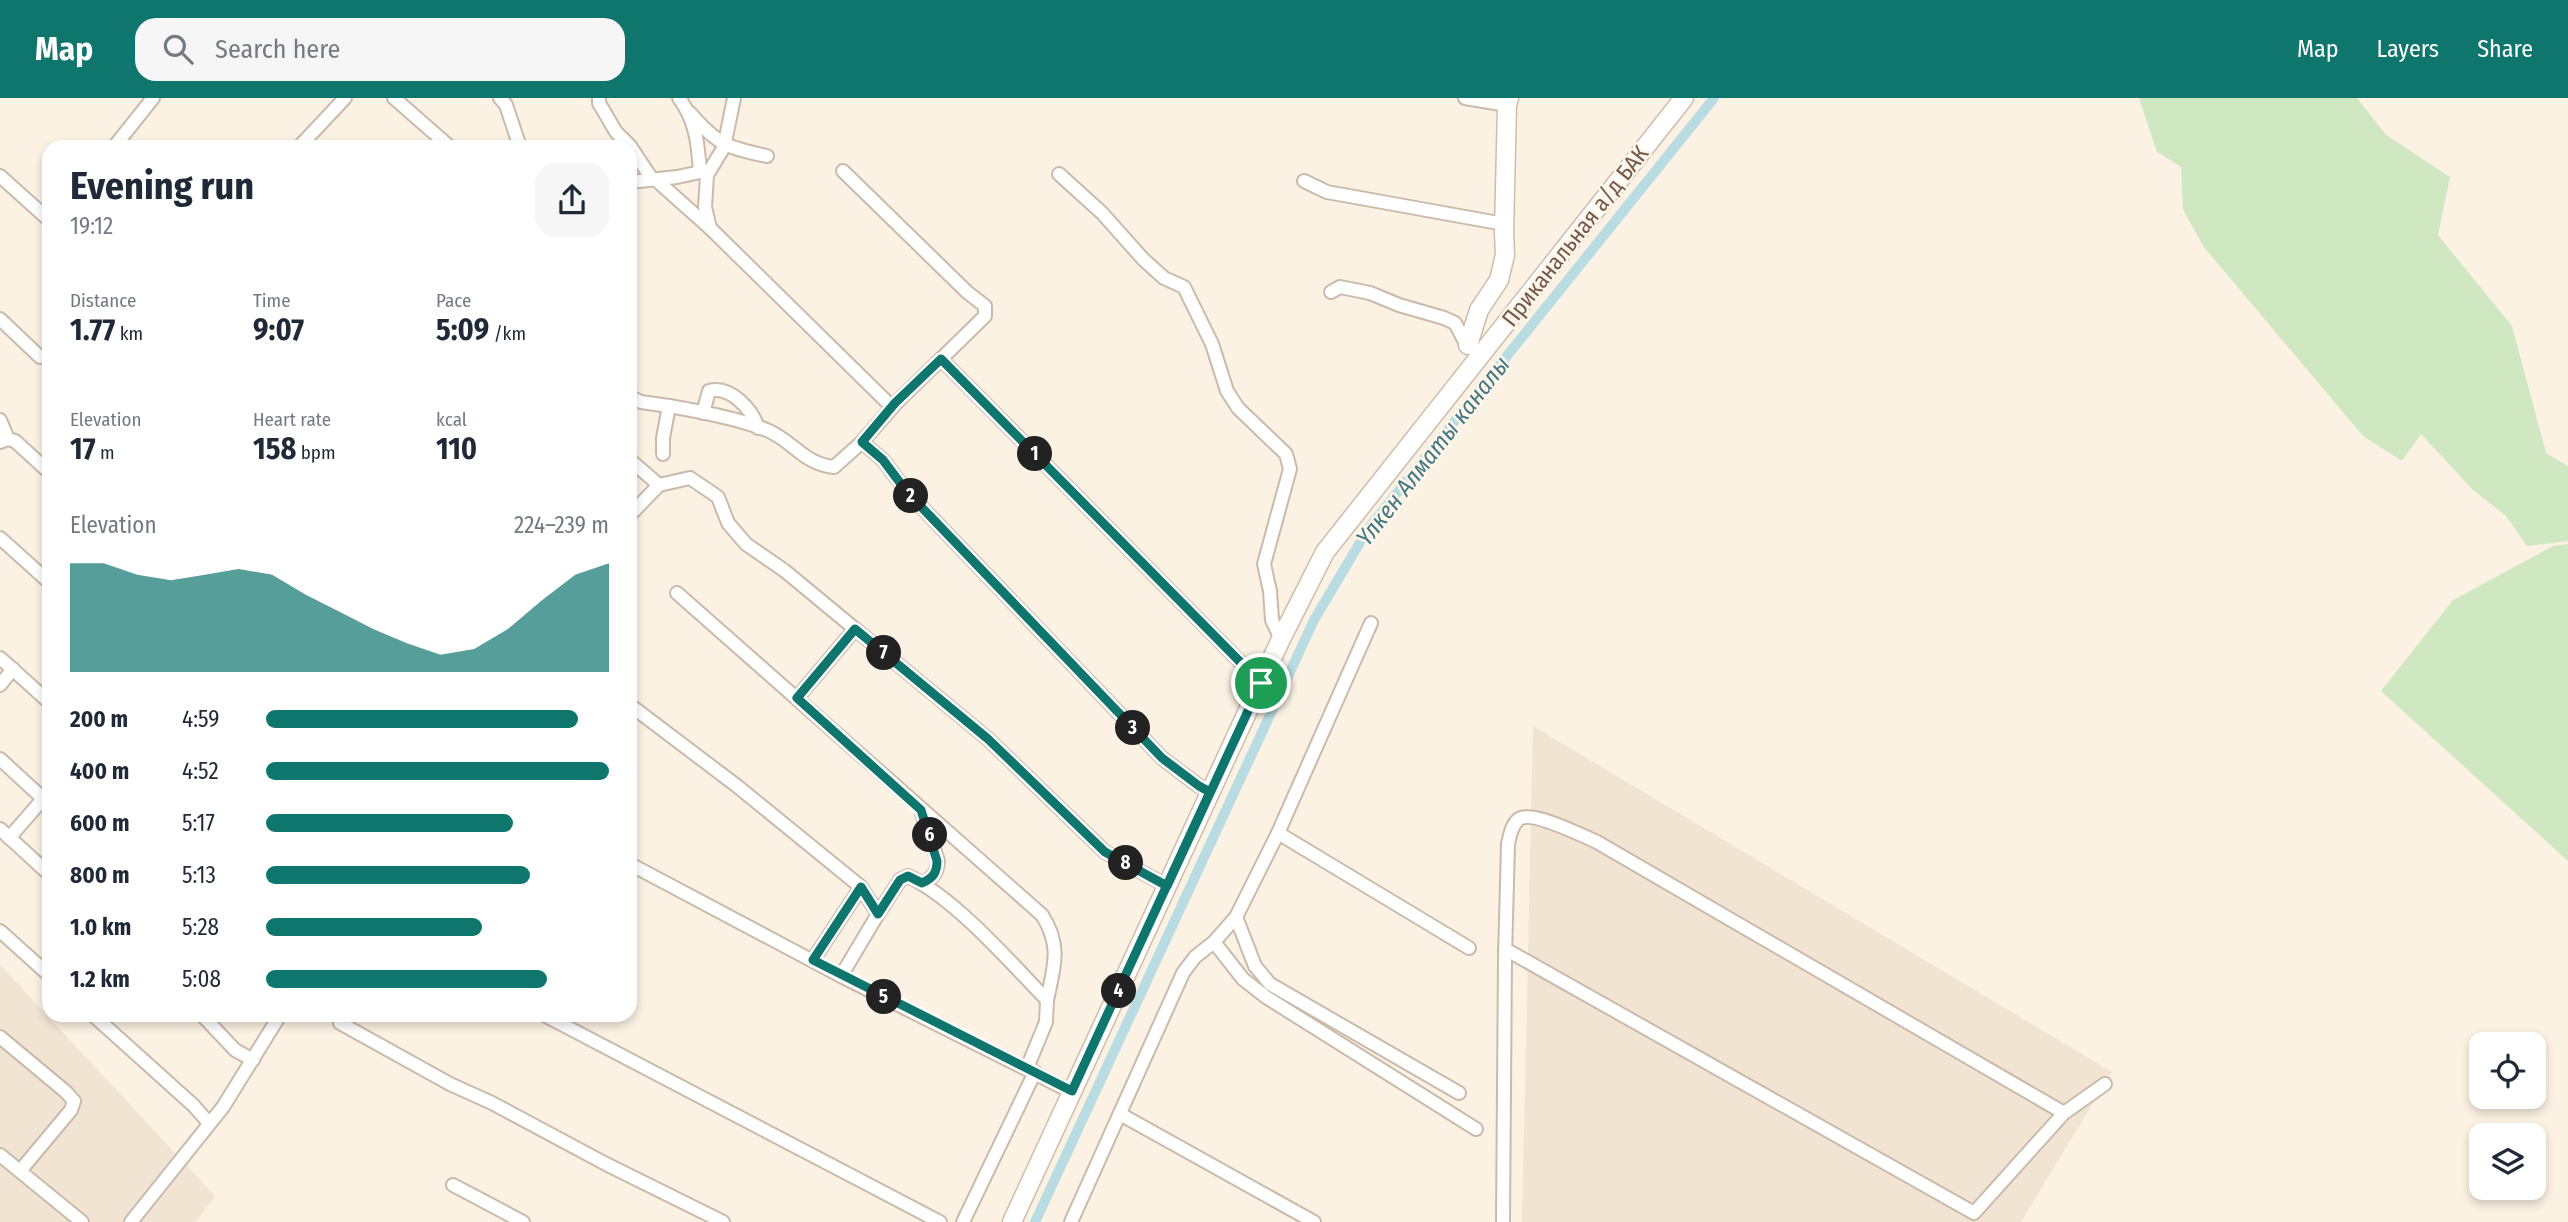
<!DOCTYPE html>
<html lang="en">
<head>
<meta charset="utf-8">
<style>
	body { margin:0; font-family:"Fira Sans Condensed",sans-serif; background:#f6f6f7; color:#1f2937; height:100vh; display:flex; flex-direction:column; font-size:26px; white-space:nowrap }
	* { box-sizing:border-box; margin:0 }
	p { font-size:23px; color:#747a83 }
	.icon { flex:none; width:38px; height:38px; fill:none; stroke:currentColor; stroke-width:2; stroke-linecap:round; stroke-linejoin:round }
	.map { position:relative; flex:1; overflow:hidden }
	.drawer { position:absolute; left:42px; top:42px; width:595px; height:882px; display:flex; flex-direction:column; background:#fff; border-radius:21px; box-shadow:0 4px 10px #0003 }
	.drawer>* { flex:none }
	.tools { position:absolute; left:2469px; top:934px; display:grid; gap:14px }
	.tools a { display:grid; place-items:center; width:77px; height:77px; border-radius:14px; background:#fff; box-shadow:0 4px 10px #0003; font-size:35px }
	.pin { position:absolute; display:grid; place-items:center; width:60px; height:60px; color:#fff; margin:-30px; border:4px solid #fff; border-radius:50%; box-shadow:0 2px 7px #0007 }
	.km { position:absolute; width:35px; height:35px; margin:-18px; border-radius:50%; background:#222; color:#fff; font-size:19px; line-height:35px; text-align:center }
	.round { display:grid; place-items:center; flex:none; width:74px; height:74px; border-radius:21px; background:#f6f6f7 }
	.summary { display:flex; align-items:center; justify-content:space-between; height:119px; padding:0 28px }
	h1 { font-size:38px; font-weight:700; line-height:52px }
	.stats { display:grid; grid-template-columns:repeat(3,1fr); gap:10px; height:119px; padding:7px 28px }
	.stats div { display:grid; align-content:center }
	.stats b { font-size:30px; font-weight:700 }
	.stats small { font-size:19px; font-weight:400 }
	.stats p { font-size:19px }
	.chart { height:196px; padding:14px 28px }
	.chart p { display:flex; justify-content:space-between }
	.chart svg { width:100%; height:126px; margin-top:7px; fill:#0f766e; opacity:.7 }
	ul { padding:0 28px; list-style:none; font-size:23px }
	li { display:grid; grid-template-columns:112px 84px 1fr; align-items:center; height:52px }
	li i { height:18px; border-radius:9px; background:#0f766e }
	header { display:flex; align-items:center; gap:42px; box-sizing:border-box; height:98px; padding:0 35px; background:#0f766e; color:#fff }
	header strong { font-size:33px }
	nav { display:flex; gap:38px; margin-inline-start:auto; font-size:24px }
	.search { width:490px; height:63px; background:#f6f6f7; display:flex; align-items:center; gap:18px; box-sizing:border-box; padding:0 24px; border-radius:21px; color:#747a83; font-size:26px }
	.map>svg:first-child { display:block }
	.residential { fill:#f2e4d2 }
	.green { fill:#d0e8c2 }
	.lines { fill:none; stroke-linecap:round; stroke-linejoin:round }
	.canal { stroke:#b9dce3; stroke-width:10 }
	.minor-casing { stroke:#cbbaaa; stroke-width:16 }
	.secondary-casing { stroke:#d0bcaa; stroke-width:21 }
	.minor { stroke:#fff; stroke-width:12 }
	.secondary { stroke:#fff; stroke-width:18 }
	.route-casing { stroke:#fff; stroke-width:14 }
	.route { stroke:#0f766e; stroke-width:9 }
	.labels { text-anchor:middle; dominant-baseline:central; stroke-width:5; stroke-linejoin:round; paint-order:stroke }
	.street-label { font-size:23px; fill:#71594a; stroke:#fef6e9 }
	.water-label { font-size:24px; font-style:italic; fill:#457884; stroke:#fef6e9 }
</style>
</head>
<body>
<header>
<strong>Map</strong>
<div class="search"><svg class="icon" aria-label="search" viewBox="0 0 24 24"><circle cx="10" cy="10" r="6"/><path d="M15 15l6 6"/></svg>Search here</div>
<nav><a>Map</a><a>Layers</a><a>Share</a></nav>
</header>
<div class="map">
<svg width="2568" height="1124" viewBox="0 0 2568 1124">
	<rect width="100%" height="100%" fill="#fbf2e3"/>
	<g class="residential">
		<path d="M1533,628L2112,974L2021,1124H1522Z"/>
		<path d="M0,867L215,1098L196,1124H0Z"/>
	</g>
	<g class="green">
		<path d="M2139,0H2357L2386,37L2450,79L2438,137L2512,228L2546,355L2568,368V443L2527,448L2506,418L2473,392L2421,336L2402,363L2363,338L2203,148L2183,111L2181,69L2157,54Z"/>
		<path d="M2568,446V763L2381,593L2453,502L2553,448Z"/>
	</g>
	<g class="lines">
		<path class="canal" d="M1035,1124L1314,522L1368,431L1714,0"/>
		<defs>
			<g id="minor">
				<path d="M394,0L450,49"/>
				<path d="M500,0L506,7L520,49"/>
				<path d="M599,0V5L616,34L630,48L652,81"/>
				<path d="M679,0C696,23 698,45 700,74"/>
				<path d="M734,0L724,49L707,77L705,109L710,130L892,309"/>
				<path d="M1465,0L1507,7"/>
				<path d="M690,15C717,46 727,50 767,58"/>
				<path d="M114,49L153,0"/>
				<path d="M299,49L345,0"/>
				<path d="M843,73L967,194L985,208V218L896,305L862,344L883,362L907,394L1162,660L1199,688L1211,694"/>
				<path d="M1059,76L1102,115L1143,161L1164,180L1184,189L1212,246L1227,293L1238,310L1286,356L1290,371L1264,466L1270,493L1272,522L1281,541"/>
				<path d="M0,78L49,122"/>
				<path d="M655,81L710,130"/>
				<path d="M1304,83L1327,94L1504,126"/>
				<path d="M630,84L677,79L710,72"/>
				<path d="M1331,194L1340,189L1370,195L1399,207L1444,220L1455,225L1464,242L1473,251"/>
				<path d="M0,221L40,259"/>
				<path d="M941,261L1261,585"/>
				<path d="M630,299L641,304L669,308L663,340V356"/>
				<path d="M669,308C698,313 742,321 769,333C795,345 804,366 834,369L862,344"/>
				<path d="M703,315L709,293C730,287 752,311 758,330"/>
				<path d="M0,322L8,341"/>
				<path d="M0,344L8,341L15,343L49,374"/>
				<path d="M630,362L659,387"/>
				<path d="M630,417L659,387L690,380L718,399L728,425L746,446L785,473L988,641L1105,754L1167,788"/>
				<path d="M0,440L49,484"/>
				<path d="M677,495L1042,817C1062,848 1054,869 1047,902"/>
				<path d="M0,560L49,604"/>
				<path d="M0,587L13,571"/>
				<path d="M797,600L855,531"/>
				<path d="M630,607L737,688L861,789L878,816L841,878"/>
				<path d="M0,661L49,706"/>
				<path d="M922,715L938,763C937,775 933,780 922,785"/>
				<path d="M0,731L49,776"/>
				<path d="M1278,735L1469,850"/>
				<path d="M9,740L43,701"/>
				<path d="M630,766L841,878L1072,994"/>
				<path d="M878,816L900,782L908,778C956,801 1010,864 1047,902L1046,924L1027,970"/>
				<path d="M1236,819L1255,868L1270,886L1459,995"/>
				<path d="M0,833L49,877"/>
				<path d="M1214,844L1243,881L1266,899L1476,1031"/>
				<path d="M1505,851L1974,1115L2064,1015L2105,986"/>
				<path d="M813,862L861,789"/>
				<path d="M93,917L193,1007L209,1025"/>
				<path d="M202,917L235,952L253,962"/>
				<path d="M544,917L940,1124"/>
				<path d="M340,925L450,986L492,1005L606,1066L723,1124"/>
				<path d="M0,939L66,994L74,1003L71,1012L20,1073"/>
				<path d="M1120,1016L1314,1124"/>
				<path d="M0,1057L82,1124"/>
				<path d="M453,1087L523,1124"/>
				<path d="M131,1124L223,1009L280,917"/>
				<path d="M963,1124L1035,974"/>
				<path d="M1071,1124L1183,875L1195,859L1214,844L1236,819L1278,735L1371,525"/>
				<path d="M1503,1124L1505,859L1508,746C1510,738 1511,727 1519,721C1532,712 1583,738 1597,744L2064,1015"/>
			</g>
			<g id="secondary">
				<path d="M1468,247L1479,212L1499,182L1505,157L1504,135L1507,7L1509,0"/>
				<path d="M1012,1124L1281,541L1325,454L1684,0"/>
			</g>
		</defs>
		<use href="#minor" class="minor-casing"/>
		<use href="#secondary" class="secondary-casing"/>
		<use href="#minor" class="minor"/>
		<use href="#secondary" class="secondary"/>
	</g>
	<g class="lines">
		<defs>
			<path id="route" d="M1261,585L941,261L895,305L862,344L883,362L907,394L1162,660L1199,688L1210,694L1072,993L813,862L861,789L878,816L900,782L908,778L922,785C933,780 937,775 937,763L921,712L797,600L855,531L988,641L1105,754L1167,788L1261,585"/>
		</defs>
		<use href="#route" class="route-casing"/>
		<use href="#route" class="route"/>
	</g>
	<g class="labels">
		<g class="street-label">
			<text transform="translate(1575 138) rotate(-52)">Приканальная а/д БАК</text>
		</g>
		<g class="water-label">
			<text transform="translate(1433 353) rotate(-52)">Үлкен Алматы каналы</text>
		</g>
	</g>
</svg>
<div class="tools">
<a><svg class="icon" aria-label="locate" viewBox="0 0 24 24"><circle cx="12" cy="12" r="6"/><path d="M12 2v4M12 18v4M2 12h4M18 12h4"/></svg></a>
<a><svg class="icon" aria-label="layers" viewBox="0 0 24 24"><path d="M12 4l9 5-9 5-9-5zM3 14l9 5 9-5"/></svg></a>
</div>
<div class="pin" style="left:1261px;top:585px;background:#1e9e55"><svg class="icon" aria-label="arrive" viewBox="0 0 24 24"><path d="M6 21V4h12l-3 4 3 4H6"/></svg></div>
<b class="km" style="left:1035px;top:356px">1</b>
<b class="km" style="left:911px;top:398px">2</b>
<b class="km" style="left:1133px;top:630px">3</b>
<b class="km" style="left:1119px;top:893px">4</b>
<b class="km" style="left:884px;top:899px">5</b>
<b class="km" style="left:930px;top:737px">6</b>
<b class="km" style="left:884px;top:555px">7</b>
<b class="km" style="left:1126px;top:765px">8</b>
<section class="drawer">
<div class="summary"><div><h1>Evening run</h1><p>19:12</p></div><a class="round"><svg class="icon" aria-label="share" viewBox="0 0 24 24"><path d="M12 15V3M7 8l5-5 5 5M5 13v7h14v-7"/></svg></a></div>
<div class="stats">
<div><p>Distance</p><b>1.77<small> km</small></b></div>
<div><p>Time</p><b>9:07</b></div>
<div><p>Pace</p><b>5:09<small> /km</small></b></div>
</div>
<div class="stats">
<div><p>Elevation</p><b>17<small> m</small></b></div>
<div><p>Heart rate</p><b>158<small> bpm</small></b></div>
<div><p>kcal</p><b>110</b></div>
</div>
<div class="chart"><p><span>Elevation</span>224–239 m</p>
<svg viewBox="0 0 160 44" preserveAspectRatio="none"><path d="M0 44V6L10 6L20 10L30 12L40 10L50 8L60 10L70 17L80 23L90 29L100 34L110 38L120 36L130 29L140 19L150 10L160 6V44z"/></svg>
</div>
<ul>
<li><b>200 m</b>4:59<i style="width:91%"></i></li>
<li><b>400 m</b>4:52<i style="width:100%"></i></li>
<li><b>600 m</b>5:17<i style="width:72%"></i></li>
<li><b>800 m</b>5:13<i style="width:77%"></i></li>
<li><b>1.0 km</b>5:28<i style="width:63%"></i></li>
<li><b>1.2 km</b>5:08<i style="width:82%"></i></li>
</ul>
</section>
</div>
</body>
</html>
